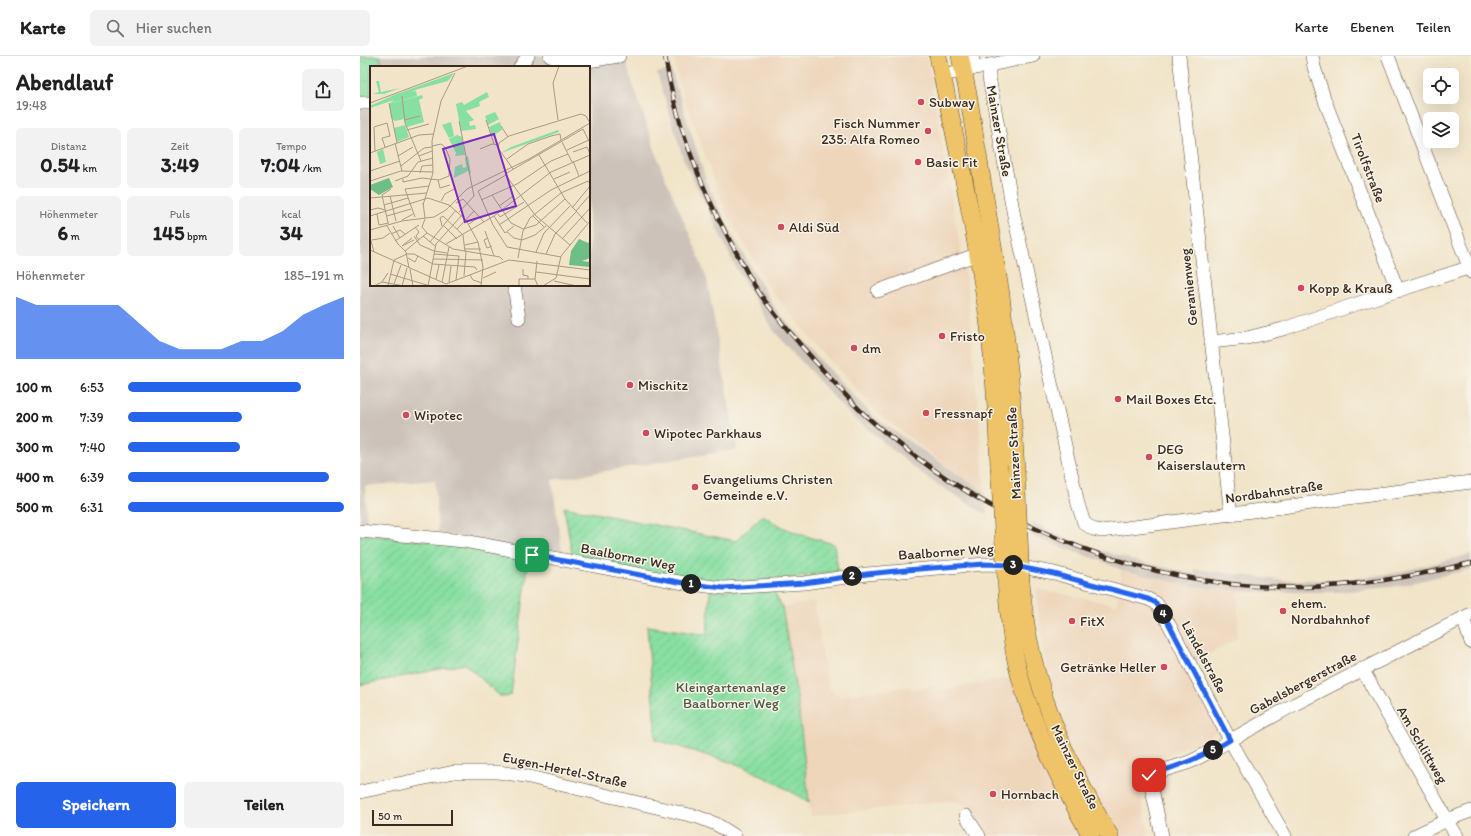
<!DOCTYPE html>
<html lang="de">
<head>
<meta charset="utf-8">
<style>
	body { margin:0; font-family:Itim,sans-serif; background:#f2f2f2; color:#202124; height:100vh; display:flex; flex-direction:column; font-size:15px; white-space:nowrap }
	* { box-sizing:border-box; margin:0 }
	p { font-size:13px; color:#757577 }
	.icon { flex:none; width:22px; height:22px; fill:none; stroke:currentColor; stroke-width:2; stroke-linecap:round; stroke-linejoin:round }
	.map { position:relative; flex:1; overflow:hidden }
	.sheet { display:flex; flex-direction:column; background:#fff; width:360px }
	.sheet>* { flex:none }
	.fabs { position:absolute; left:1063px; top:12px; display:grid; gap:8px }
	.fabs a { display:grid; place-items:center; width:36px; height:36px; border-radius:6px; background:#fff; box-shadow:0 4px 16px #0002; font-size:20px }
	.scale { position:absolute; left:12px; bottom:10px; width:81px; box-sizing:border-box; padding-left:4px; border:2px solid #3b2a1e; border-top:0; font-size:11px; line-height:14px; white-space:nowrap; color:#3b2a1e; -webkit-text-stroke:3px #f7f3e8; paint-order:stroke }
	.pin { position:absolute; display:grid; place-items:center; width:34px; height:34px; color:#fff; margin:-17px; border-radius:8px; box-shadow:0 2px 6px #0006 }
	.km { position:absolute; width:20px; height:20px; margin:-10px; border-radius:50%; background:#222; color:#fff; font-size:11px; line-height:20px; text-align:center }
	.round { display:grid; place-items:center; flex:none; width:42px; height:42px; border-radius:6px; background:#f2f2f2 }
	.head { display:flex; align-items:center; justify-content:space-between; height:68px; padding:0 16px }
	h1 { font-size:22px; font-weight:700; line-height:30px }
	.figures { display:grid; grid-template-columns:repeat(3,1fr); gap:6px; height:68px; padding:4px 16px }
	.figures div { display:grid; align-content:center; border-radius:6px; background:#f2f2f2; text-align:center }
	.figures b { font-size:20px; font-weight:700 }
	.figures small { font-size:11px; font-weight:400 }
	.figures p { font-size:11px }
	.chart { height:112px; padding:8px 16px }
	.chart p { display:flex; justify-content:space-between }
	.chart svg { width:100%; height:72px; margin-top:4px; fill:#2563eb; opacity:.7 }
	.primary-button { display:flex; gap:8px; margin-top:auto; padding:8px 16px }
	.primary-button a { flex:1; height:46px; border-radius:6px; background:#2563eb; color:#fff; font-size:16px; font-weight:700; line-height:46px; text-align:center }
	.primary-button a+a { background:#f2f2f2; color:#202124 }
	ul { padding:0 16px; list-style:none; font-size:13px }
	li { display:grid; grid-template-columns:64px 48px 1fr; align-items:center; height:30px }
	li i { height:10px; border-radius:5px; background:#2563eb }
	header { display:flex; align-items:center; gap:24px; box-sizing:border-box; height:56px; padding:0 20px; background:#fff; border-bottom:1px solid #e0e0e0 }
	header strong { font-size:19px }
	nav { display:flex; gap:22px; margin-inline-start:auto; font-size:14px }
	.search { width:280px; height:36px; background:#f2f2f2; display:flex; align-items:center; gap:10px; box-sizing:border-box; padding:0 14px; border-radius:6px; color:#757577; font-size:15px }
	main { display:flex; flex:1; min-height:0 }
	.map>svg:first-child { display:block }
	.built { fill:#eed6bb }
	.industrial { fill:#ccc2b9; fill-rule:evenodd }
	.grass { fill:url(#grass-tufts); stroke:#628460 }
	.garden { fill:url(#garden-furrows); stroke:#628460 }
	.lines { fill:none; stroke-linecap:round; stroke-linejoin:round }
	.minor-casing { stroke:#564638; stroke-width:14 }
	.major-casing { stroke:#564638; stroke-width:18 }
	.minor { stroke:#fff; stroke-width:13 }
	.major { stroke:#efc469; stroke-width:17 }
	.rail-casing { stroke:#3b2a1e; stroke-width:4.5 }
	.rail { stroke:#f7f3e8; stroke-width:3; stroke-dasharray:9; stroke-linecap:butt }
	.major-bridge-casing { stroke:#564638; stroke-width:18; stroke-linecap:butt }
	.major-bridge { stroke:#efc469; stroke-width:17 }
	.route-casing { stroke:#fff; stroke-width:8 }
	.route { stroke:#2563eb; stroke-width:5 }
	.poi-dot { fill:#d1495b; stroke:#f7f3e8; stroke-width:1.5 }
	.labels { text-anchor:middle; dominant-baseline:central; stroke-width:3; stroke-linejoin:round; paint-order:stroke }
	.poi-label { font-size:14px; fill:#3b2a1e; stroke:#f7f3e8; text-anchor:start }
	.street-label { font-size:14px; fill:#3b2a1e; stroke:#f7f3e8 }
	.park-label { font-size:14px; fill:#4e573f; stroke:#f7f3e8 }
	.inset-road { fill:none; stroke:#a89a84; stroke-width:1 }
	.view { fill:#7b2cbf; fill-opacity:0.15; stroke:#7b2cbf; stroke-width:2 }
	.inset-edge { fill:none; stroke:#3b2a1e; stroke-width:2 }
</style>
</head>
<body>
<header>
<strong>Karte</strong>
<div class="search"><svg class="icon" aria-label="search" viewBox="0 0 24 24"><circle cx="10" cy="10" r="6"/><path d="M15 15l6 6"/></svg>Hier suchen</div>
<nav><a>Karte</a><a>Ebenen</a><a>Teilen</a></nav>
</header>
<main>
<section class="sheet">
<div class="head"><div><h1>Abendlauf</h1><p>19:48</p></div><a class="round"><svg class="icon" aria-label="share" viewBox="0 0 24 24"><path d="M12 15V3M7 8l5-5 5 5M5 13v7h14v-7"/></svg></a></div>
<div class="figures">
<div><p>Distanz</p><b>0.54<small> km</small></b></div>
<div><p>Zeit</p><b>3:49</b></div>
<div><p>Tempo</p><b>7:04<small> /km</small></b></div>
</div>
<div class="figures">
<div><p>Höhenmeter</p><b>6<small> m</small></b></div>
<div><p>Puls</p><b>145<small> bpm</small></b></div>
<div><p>kcal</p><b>34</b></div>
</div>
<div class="chart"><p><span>Höhenmeter</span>185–191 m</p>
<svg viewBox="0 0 160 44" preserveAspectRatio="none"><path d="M0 44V6L10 11L20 11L30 11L40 11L50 11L60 22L70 33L80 38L90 38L100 38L110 33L120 33L130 27L140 17L150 11L160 6V44z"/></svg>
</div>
<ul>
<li><b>100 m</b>6:53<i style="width:80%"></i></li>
<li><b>200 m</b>7:39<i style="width:53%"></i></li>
<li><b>300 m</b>7:40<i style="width:52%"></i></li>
<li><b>400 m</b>6:39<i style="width:93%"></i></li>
<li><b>500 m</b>6:31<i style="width:100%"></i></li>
</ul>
<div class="primary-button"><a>Speichern</a><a>Teilen</a></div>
</section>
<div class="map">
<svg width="1111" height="780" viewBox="0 0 1111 780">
	<defs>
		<pattern id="grass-tufts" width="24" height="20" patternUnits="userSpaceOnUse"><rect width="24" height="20" fill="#88dfa2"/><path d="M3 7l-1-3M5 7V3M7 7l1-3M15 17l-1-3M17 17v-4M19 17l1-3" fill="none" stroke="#76c08b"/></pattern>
		<pattern id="garden-furrows" width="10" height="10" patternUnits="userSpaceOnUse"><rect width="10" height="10" fill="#88dfa2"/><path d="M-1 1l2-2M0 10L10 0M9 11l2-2" fill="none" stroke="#76c08b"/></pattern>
	</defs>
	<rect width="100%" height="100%" fill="#f7f3e8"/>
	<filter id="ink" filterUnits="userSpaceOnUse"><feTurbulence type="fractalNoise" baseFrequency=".025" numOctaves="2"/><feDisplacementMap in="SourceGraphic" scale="8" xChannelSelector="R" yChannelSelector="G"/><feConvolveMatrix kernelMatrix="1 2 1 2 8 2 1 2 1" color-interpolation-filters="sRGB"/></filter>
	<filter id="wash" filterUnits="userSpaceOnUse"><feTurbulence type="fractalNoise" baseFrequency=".012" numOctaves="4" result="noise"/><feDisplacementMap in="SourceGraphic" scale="16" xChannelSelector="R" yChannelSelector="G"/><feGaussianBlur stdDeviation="0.9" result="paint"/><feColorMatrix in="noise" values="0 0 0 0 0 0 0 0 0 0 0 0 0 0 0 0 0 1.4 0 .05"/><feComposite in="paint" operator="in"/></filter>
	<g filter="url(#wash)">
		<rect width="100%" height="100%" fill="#f1e4c8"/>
		<g class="built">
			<path d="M314,0H567L608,237L625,435L597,418L518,357L463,296L411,234L365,154L318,24Z"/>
			<path d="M762,514L832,530L879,535L877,583L834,606L867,671L809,699L794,703L775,705L782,748L790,780H626L606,748L591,745L451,760L438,647L422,551L454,546L468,632L480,640L550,630L551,633L573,630L574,635L634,625L688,613L678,553L677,533L757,549Z"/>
		</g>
		<g class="industrial">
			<path d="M0,0H266L268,13L301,112L333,186L347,224L377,393L192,424L203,502L78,477L75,424L5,430L7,470H0ZM11,11H229V229H11Z"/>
			<path d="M311,14L347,127L374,182L415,252L468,313L515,362L597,418L625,435L627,459L567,422L488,357L414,275L377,214L323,102L297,17Z"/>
			<path d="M672,466L703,481L728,491L785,507L834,518L835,513L920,524H981L1036,517L1111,498V513L1038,530L979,536H895L832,530L762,514L739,504L673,481Z"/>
		</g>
		<path class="grass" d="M0,0H20L22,11H11V41L0,42Z"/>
		<g class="garden">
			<path d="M204,451L376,485L403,459C424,475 448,481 474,488L478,515L421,524L343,527L213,503Z"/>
			<path d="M0,478L103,489L169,502L151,639L145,641L140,640L105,608L0,629Z"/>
			<path d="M412,533L422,551L438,647L449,746L416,727L380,709L296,684L287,570L347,579L350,535Z"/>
		</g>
	</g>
	<g filter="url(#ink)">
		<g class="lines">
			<defs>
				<g id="minor">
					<path d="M190,0C211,10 237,4 259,0"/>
					<path d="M819,0L871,459"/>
					<path d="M952,0L954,11L965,45L1038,235"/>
					<path d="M1028,0L1111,216"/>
					<path d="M629,9V21L654,160L718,448L724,467L733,473L741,475C865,460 988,441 1111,426"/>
					<path d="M160,11L168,0"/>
					<path d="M612,13L613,0"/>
					<path d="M582,19L673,0"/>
					<path d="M0,47H11"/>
					<path d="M154,229L159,262"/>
					<path d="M518,235L618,198"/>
					<path d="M851,286L887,282L923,273L1002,246L1111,211"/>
					<path d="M0,475L104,485L324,527L363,532L444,527L507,518L625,508L650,509L694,517L788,543L796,547L803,557L870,684L925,780"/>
					<path d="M1103,562L1111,586"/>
					<path d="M1002,613L1087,764L1097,780"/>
					<path d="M0,736L94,716H138L165,720L338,761L356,768L375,780"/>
					<path d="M606,760L619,780"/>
					<path d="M802,780L789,719L830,706L855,693L935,648L1111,558"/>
					<path d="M1054,780L1087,764L1111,755"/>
				</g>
				<g id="major">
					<path d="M578,0C597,90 617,180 629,271C635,317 637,363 639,410"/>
					<path d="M600,0L608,38L641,239L650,323L656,414"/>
					<path d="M646,522C648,555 651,589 660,621C675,677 703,730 731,780"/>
					<path d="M661,526C667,617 703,703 750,780"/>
				</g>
			</defs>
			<use href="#minor" class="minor-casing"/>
			<use href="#major" class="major-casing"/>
			<use href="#minor" class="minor"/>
			<use href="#major" class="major"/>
			<defs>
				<path id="rail" d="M305,0C315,64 340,130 371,187C381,204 389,222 400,238C422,269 447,297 473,325C484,337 494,349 506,360C609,452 733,512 871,528C953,537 1032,526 1111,507"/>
			</defs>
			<use href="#rail" class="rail-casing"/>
			<use href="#rail" class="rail"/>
			<defs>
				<g id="major-bridge">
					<path d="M639,410L646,522"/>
					<path d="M656,414L661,526"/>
				</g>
			</defs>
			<use href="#major-bridge" class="major-bridge-casing"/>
			<use href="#major-bridge" class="major-bridge"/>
		</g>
	</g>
	<g class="lines" filter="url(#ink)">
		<defs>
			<path id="route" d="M172,499L324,527L363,532L444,527L507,518L546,514L624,508L650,509L694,518L788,543L796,547L803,557L870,684C843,701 819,710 789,719"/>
		</defs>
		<use href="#route" class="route-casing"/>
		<use href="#route" class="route"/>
	</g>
	<g class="poi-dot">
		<circle cx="561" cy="46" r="4"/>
		<circle cx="568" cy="75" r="4"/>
		<circle cx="558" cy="106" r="4"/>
		<circle cx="421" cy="171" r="4"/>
		<circle cx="941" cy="232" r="4"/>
		<circle cx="582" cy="280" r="4"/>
		<circle cx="494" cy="292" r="4"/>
		<circle cx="270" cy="329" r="4"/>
		<circle cx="758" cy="343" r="4"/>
		<circle cx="566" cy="357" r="4"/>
		<circle cx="46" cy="359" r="4"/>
		<circle cx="286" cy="377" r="4"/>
		<circle cx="789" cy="401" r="4"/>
		<circle cx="335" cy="431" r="4"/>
		<circle cx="923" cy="555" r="4"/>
		<circle cx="712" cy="565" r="4"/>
		<circle cx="804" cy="611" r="4"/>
		<circle cx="633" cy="738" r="4"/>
	</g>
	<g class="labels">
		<g class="poi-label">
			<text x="569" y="46">Subway</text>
			<text x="560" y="67" text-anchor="end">Fisch Nummer<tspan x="560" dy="16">235: Alfa Romeo</tspan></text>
			<text x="566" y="106">Basic Fit</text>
			<text x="429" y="171">Aldi Süd</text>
			<text x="949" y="232">Kopp &amp; Krauß</text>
			<text x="590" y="280">Fristo</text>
			<text x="502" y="292">dm</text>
			<text x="278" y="329">Mischitz</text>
			<text x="766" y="343">Mail Boxes Etc.</text>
			<text x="574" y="357">Fressnapf</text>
			<text x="54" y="359">Wipotec</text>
			<text x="294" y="377">Wipotec Parkhaus</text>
			<text x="797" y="393">DEG<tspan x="797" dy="16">Kaiserslautern</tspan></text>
			<text x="343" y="423">Evangeliums Christen<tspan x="343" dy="16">Gemeinde e.V.</tspan></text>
			<text x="931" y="547">ehem.<tspan x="931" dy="16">Nordbahnhof</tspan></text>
			<text x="720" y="565">FitX</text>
			<text x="796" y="611" text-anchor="end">Getränke Heller</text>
			<text x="641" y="738">Hornbach</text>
		</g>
		<g class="street-label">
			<text transform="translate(639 75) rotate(80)">Mainzer Straße</text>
			<text transform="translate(1008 112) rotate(69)">Tirolfstraße</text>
			<text transform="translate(829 231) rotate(-96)">Geranienweg</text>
			<text transform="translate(654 397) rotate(-93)">Mainzer Straße</text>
			<text transform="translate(914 436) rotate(-8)">Nordbahnstraße</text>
			<text transform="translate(586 496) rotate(-4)">Baalborner Weg</text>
			<text transform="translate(268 501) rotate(11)">Baalborner Weg</text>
			<text transform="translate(844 601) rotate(62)">Ländelstraße</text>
			<text transform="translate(943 627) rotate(-28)">Gabelsbergerstraße</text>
			<text transform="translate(1062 689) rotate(60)">Am Schlittweg</text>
			<text transform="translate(715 711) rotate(64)">Mainzer Straße</text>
			<text transform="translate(205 714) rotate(12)">Eugen-Hertel-Straße</text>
		</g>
		<g class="park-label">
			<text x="371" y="631">Kleingartenanlage<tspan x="371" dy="16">Baalborner Weg</tspan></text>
		</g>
	</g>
	<g transform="translate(10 10)">
		<rect width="220" height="220" fill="#f1e4c8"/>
		<path d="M84,7L78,15L48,23L42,26L46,25L47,30L19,38L24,34L0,42V40L24,29ZM6,15H9L11,26L30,22L14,28H3L9,26ZM117,26L119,31L109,36L110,40L96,45L104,54L99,56L100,60L105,59L106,63L91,65L86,38L92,36L94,39ZM125,46L129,53L118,59L115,50ZM81,56L84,70L79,72L72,59ZM130,56L132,64L122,70L119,61ZM188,64L189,66L131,87L141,81Z" fill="#88dfa2"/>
		<path d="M19,112L23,121L9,129L0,123V119ZM209,173L218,177L220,175V192L212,195L220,196V201L199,199L201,185Z" fill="#6ebe88"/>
		<path d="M52,29L53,32L49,34L54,56L37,61L34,53L25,55L21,52L19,38ZM35,59L39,71L27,76L24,62ZM87,69L92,71L95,89L85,90L86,87L79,73ZM98,90L101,108L98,105L84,112L85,101L92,98L93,102L96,101L95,92Z" fill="#88dfa2"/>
		<path d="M13,83L16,96L10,98L7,86Z" fill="#88dfa2"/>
		<path class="inset-road" d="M32,30L35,57L51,95M0,37L98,0M19,37L27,77M34,54L50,50M116,54L124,78M188,54L183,17L189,0M131,60L138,71M37,64L59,58M192,76L202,96M25,77L32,105M110,83L122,78L128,79M197,84L219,74M5,85L4,61L17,57L20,70L12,72L15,81M203,86L217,81L220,88M0,87L49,69L64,68M169,89L195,133L217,157M28,90L43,81M49,90L62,85M137,93L158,78L181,70L190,68L191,74M203,95L209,110M31,100L54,82L62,81M143,103L128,82L129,77L139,70L211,48L216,50L220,57M0,105L30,95M50,107L52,100L63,99M135,108L213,63L220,77M135,108L165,149L200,179M136,109L108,125L123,159L137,181L191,191M33,113V116L52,112L69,114L79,110L80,93L75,81L71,78L62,80M184,113L200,106M68,114L70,122L80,119M0,115L31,105L63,106M25,115L38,110L48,96L63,92M122,129L141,157L153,163L166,159L195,133M20,130L26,155M0,132L57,127M111,134L147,118L181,95L198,88M71,135L75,128L86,122M53,137L55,152M86,137L93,133L114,156M14,139L38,132M53,139L63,107L62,75L71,35L85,7M129,140L143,130M202,142L220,120M0,144L8,142L15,144M206,145L220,129M89,146L104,130L89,55M7,148L9,159L19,157M128,148L130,151L154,136M0,150L58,132L79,139L96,154L108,176L113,201L111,220M17,150L41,143M124,150L135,167L144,160M163,150L174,161M45,151L35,123L59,120M55,153L52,161L57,167L83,183L130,191L133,194M32,154L43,148M18,157L12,129L21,123M99,158L109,151M73,159L87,173M129,159L181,124L220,105M17,160L28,178L36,186L39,202M23,160L30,172M72,160L70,152L73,150L93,169L95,186M45,161L49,166L46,170L49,174M87,163L104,145M0,164L32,155L64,151L76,144L97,123L159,93L220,57M115,165L124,190M137,166L144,172L152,174L165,169L176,160M21,168L30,164L35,168M44,170L50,179L64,185M53,170L65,180M0,171L4,186M118,172L114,174L117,182L122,180M192,173L220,142M2,174L13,172L20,167M25,175L49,159M60,176L86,144M76,178L124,150L181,106L220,89M95,179L108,176M32,180L44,174M32,180L42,172M95,183H111M0,184L76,218L139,194L220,204M35,185L57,167M64,185L77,187M166,186L174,167L200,140M64,188L89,190L86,214M176,188L185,168L206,146M38,192L45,196L48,190M148,192L153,165L160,152L191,127L218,115L220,118M63,193L113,194M167,195L165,213L168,220M40,203L43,220M153,203V209L158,210V213M166,206L220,213M20,208L60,220M100,209L103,214L112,217M94,210L96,186M113,212L126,206M66,213L69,199M184,215L207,220M12,216L34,220M72,216L79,181M79,216L81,200M24,218L31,199M4,220L12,216L18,207M18,220L24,194L37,188H44L63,198L105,201L107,204M32,220L37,202M58,220L66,178L92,149M149,220V213H165M173,220L186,212L191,190L220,155"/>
		<path class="view" d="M124,68L146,140L95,156L73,83Z"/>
		<rect width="220" height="220" class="inset-edge"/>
	</g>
</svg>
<div class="fabs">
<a><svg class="icon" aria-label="locate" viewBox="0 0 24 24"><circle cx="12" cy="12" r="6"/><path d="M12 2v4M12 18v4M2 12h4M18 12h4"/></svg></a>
<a><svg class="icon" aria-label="layers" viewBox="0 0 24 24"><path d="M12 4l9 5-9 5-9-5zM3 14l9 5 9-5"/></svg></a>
</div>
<div class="scale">50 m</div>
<div class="pin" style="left:172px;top:499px;background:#1e9e55"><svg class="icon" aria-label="arrive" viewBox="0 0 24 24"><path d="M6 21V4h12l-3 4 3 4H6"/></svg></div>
<div class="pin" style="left:789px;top:719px;background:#d93025"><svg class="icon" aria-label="check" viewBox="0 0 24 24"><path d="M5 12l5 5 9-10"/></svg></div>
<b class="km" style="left:331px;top:528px">1</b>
<b class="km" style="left:492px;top:520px">2</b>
<b class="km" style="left:653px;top:509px">3</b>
<b class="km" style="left:803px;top:558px">4</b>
<b class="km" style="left:853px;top:694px">5</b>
</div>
</main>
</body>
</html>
